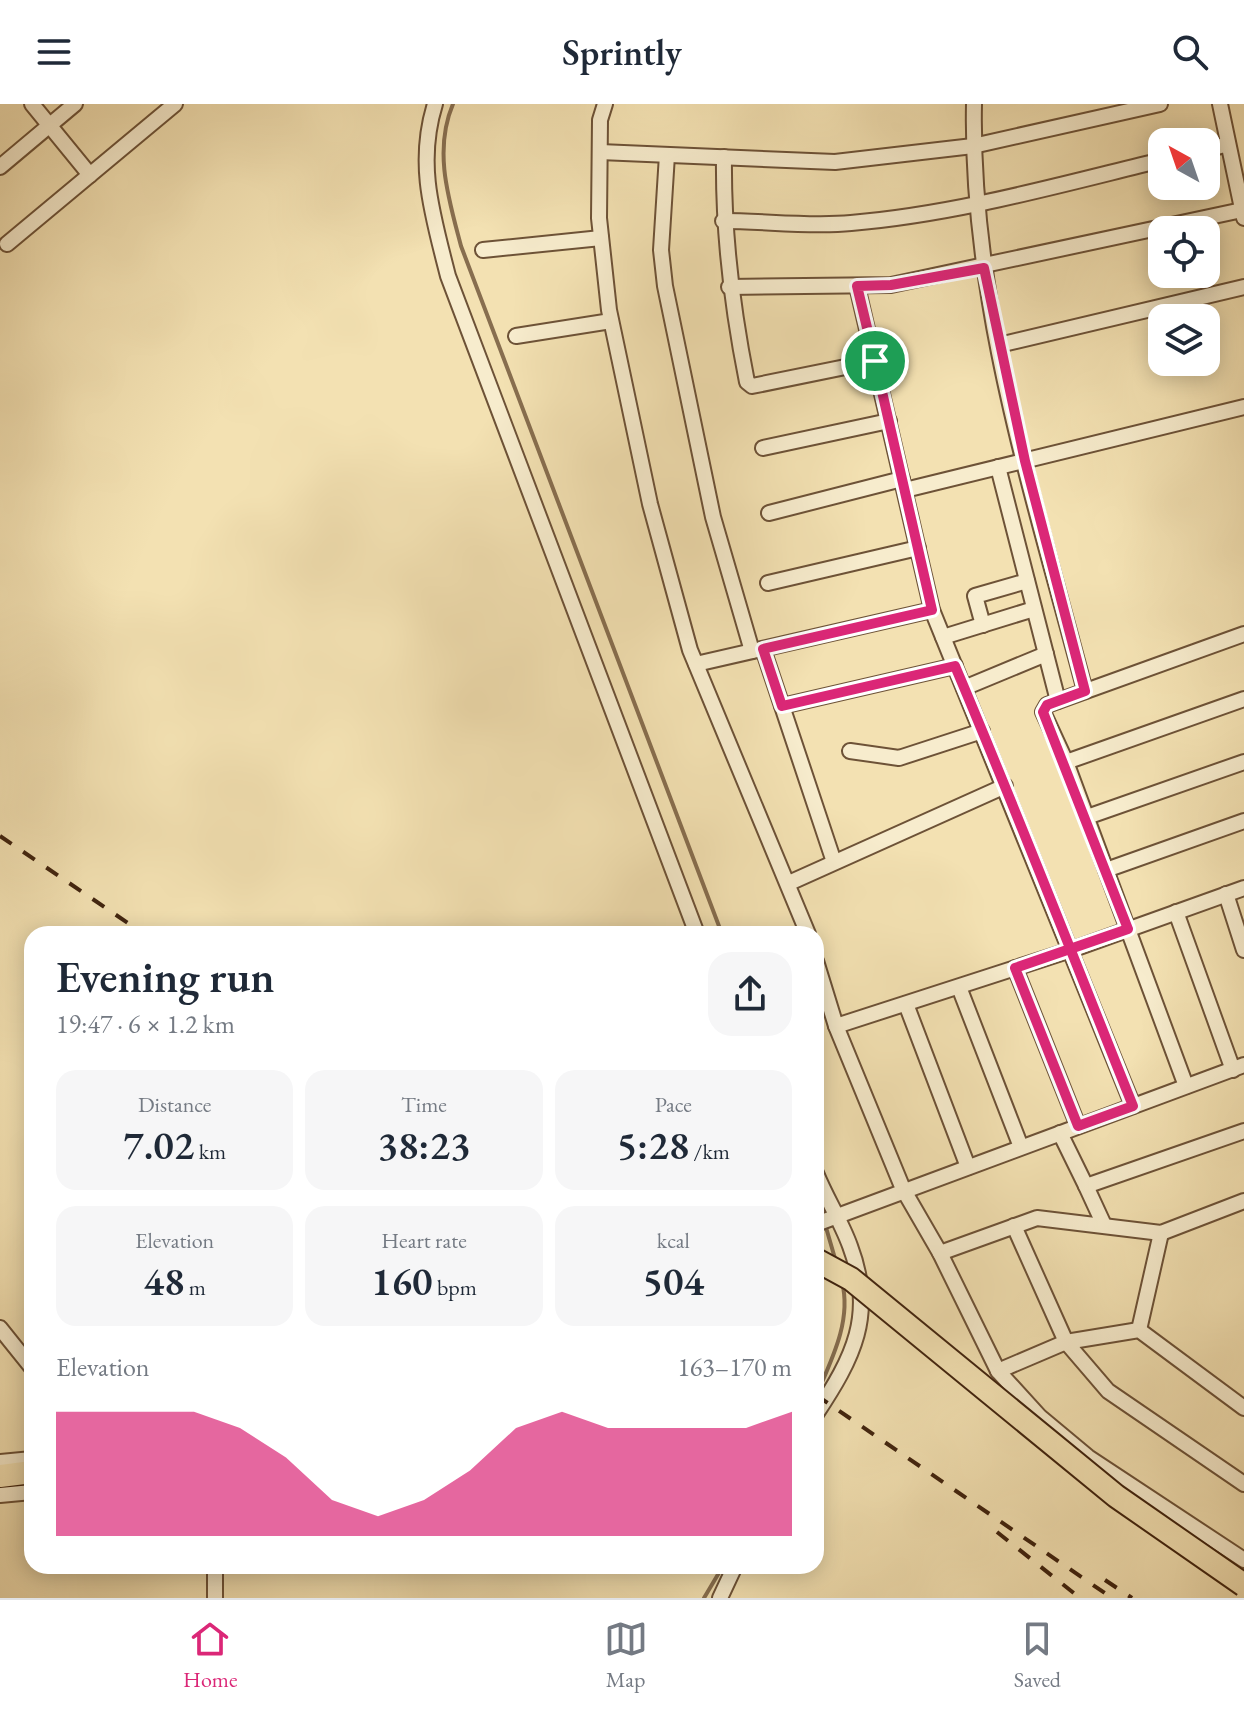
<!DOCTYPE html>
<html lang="en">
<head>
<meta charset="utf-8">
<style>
	body { margin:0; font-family:"EB Garamond",serif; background:#f6f6f7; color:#1f2937; height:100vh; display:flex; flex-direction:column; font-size:30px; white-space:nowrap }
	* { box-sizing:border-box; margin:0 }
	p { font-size:26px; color:#747a83 }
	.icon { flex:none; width:44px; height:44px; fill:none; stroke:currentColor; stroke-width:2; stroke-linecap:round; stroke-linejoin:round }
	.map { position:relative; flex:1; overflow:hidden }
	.details { position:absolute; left:24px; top:822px; width:800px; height:648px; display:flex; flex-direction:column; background:#fff; border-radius:24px; box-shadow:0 4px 20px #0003 }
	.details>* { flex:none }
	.needle { width:52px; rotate:320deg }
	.tools { position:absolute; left:1148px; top:24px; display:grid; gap:16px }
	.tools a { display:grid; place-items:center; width:72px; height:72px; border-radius:16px; background:#fff; box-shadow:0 4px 20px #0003; font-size:40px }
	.pin { position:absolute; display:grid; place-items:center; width:68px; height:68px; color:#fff; margin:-34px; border:4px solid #fff; border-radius:50%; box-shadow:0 2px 8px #0007 }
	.round { display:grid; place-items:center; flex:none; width:84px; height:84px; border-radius:24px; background:#f6f6f7 }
	.overview { display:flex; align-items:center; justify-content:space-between; height:136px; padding:0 32px }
	h1 { font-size:44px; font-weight:600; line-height:60px }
	.stats { display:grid; grid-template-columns:repeat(3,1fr); gap:12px; height:136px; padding:8px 32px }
	.stats div { display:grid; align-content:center; border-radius:20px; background:#f6f6f7; text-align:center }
	.stats b { font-size:40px; font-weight:600 }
	.stats small { font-size:22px; font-weight:400 }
	.stats p { font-size:22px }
	.chart { height:224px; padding:16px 32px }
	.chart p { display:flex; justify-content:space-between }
	.chart svg { width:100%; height:144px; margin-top:8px; fill:#db2777; opacity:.7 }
	header { display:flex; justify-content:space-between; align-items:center; height:104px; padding:0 32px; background:#fff; font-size:36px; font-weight:600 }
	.tab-bar { display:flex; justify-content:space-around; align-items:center; height:112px; border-top:2px solid #e0e1e3; background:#fff; font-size:22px; color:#747a83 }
	.tab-bar a { display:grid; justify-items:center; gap:4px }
	.tab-bar .current { color:#db2777 }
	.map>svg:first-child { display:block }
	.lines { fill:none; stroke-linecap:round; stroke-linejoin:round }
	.stream { stroke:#876e4f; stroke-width:4 }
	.street-casing { stroke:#6d5237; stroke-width:18 }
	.primary-casing { stroke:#40230e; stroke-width:26 }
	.street { stroke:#f7eccd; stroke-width:14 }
	.primary { stroke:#f3e1b2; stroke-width:22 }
	.rail { stroke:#40230e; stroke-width:4; stroke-dasharray:14 14; stroke-linecap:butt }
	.primary-bridge-casing { stroke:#40230e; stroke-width:26; stroke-linecap:butt }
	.primary-bridge { stroke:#f3e1b2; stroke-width:22 }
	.route-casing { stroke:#fff; stroke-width:16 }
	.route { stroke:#db2777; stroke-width:10 }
</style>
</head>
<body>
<header><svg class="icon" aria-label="menu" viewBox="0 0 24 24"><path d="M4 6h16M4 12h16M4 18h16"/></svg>Sprintly<svg class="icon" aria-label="search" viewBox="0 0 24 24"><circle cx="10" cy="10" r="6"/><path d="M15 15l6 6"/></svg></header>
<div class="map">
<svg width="1244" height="1494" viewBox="0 0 1244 1494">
	<rect width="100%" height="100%" fill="#f3e1b2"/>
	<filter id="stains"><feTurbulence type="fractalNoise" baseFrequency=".0025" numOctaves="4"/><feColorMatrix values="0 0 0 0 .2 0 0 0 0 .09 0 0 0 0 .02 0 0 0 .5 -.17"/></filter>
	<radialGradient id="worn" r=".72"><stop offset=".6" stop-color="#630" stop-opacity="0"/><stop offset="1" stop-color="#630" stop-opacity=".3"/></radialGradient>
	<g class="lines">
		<g class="stream">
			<path d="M453,0C433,47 449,96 461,142L722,830"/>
			<path d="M816,1092L823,1112"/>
			<path d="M825,1120L836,1158"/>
			<path d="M816,1292C831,1257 852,1217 842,1178"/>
			<path d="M704,1494L723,1462"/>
		</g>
		<defs>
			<g id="street">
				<path d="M32,0L90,71"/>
				<path d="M435,0C416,61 433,112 448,172L697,830"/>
				<path d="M605,0L600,16L599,114L609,206L650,400L690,546L808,830"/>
				<path d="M974,0C970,200 1035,396 1085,587"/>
				<path d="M1220,0L1244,114"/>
				<path d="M1206,46L1228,40"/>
				<path d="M600,48L835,58L973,42L1160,0"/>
				<path d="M667,51L661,146L665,182L713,413L752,547"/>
				<path d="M724,53C723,131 732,203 747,278L752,282L875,257"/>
				<path d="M0,63L75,0"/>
				<path d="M723,117C765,117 810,123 851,119C957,110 1059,81 1162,56"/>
				<path d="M7,140L175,0"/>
				<path d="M483,146L601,134"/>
				<path d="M857,182L932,506L1133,1002"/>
				<path d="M729,183L891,181L1242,106"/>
				<path d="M516,232L611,217"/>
				<path d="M999,241L1244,183"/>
				<path d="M763,344L889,317"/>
				<path d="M998,363L1058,597"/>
				<path d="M905,386L1244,303"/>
				<path d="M769,409L902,375"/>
				<path d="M768,479L918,444"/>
				<path d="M983,521L975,492L1027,477"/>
				<path d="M943,533L1034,505"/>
				<path d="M763,545L834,758"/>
				<path d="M696,560L932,506"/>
				<path d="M964,584L1046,550"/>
				<path d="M782,602L955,562"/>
				<path d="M850,647L899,654L982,627"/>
				<path d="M1066,658L1244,595"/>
				<path d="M1087,713L1244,658"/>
				<path d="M1106,766L1244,717"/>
				<path d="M789,779L1005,682"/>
				<path d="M1226,790L1244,846"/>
				<path d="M1176,808L1233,966"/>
				<path d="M816,857L836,922L903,1085L940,1149L998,1267L1040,1313L1088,1353L1244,1456"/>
				<path d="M1015,864L1078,1022"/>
				<path d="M959,883L1021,1043"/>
				<path d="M906,900L968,1063"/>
				<path d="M836,922L1071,846L1244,784"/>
				<path d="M1186,982L1066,658L1043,608L1047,601L1244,530"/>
				<path d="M1060,1029L1086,1082"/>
				<path d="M816,1069C826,1094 841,1117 850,1142C876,1211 853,1254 816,1310"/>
				<path d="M816,1120L1244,961"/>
				<path d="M1104,1121L1086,1082L1244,1027"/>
				<path d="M1014,1122L1066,1238L1108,1287L1244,1380"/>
				<path d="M940,1149L1037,1114L1161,1129L1244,1097"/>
				<path d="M0,1224L32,1264"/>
				<path d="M1139,1226L1161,1129"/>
				<path d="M998,1267L1066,1238L1139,1226L1244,1304"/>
				<path d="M0,1358L32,1355"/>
				<path d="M0,1391L32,1388"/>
				<path d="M215,1494V1462"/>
				<path d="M720,1494L735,1462"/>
			</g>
			<path id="primary" d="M0,1372L32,1368"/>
		</defs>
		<use href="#street" class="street-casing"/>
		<use href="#primary" class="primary-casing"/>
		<use href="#street" class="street"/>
		<use href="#primary" class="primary"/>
		<g class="rail">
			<path d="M0,732L144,830"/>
			<path d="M816,1291L1112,1494"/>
			<path d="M997,1428L1080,1494"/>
			<path d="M1105,1476L1132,1494"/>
		</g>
		<defs>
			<path id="primary-bridge" d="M816,1156L851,1175L1116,1392L1244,1481"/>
		</defs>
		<use href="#primary-bridge" class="primary-bridge-casing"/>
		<use href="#primary-bridge" class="primary-bridge"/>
	</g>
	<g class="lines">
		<defs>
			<path id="route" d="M875,257L932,506L763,545L782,602L955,562C1017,708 1074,855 1133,1002L1078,1022L1015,864L1128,825L1043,608L1047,601L1085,587L1025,357L984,164L891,181L857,182L875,257"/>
		</defs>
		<use href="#route" class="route-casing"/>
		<use href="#route" class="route"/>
	</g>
	<rect width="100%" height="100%" filter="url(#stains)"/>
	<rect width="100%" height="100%" fill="url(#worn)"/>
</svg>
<div class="tools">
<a><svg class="needle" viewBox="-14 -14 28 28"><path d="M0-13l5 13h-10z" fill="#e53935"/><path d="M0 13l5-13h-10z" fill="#747a83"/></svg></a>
<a><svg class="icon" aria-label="locate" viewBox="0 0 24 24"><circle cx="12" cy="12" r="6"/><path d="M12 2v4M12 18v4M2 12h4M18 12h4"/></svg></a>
<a><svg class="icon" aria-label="layers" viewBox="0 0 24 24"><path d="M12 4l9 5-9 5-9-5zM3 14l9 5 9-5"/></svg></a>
</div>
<div class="pin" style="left:875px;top:257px;background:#1e9e55"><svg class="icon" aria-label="arrive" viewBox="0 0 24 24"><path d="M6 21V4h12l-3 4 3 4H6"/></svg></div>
<section class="details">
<div class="overview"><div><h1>Evening run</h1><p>19:47 · 6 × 1.2 km</p></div><a class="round"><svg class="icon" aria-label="share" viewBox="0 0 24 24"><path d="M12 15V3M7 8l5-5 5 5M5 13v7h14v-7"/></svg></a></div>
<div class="stats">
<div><p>Distance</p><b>7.02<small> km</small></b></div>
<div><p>Time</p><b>38:23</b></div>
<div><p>Pace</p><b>5:28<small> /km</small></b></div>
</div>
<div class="stats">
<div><p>Elevation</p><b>48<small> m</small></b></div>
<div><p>Heart rate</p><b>160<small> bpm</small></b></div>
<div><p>kcal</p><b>504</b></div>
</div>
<div class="chart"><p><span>Elevation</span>163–170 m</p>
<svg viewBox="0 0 160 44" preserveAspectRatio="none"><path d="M0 44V6L10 6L20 6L30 6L40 11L50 20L60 33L70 38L80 33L90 24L100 11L110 6L120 11L130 11L140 11L150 11L160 6V44z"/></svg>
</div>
</section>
</div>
<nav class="tab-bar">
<a class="current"><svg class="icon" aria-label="home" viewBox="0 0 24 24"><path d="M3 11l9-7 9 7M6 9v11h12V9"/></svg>Home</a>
<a><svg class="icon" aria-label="map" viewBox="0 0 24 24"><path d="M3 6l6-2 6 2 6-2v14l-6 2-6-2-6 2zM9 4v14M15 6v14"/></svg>Map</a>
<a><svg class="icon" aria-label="saved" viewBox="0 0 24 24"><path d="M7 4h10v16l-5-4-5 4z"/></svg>Saved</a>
</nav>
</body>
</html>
